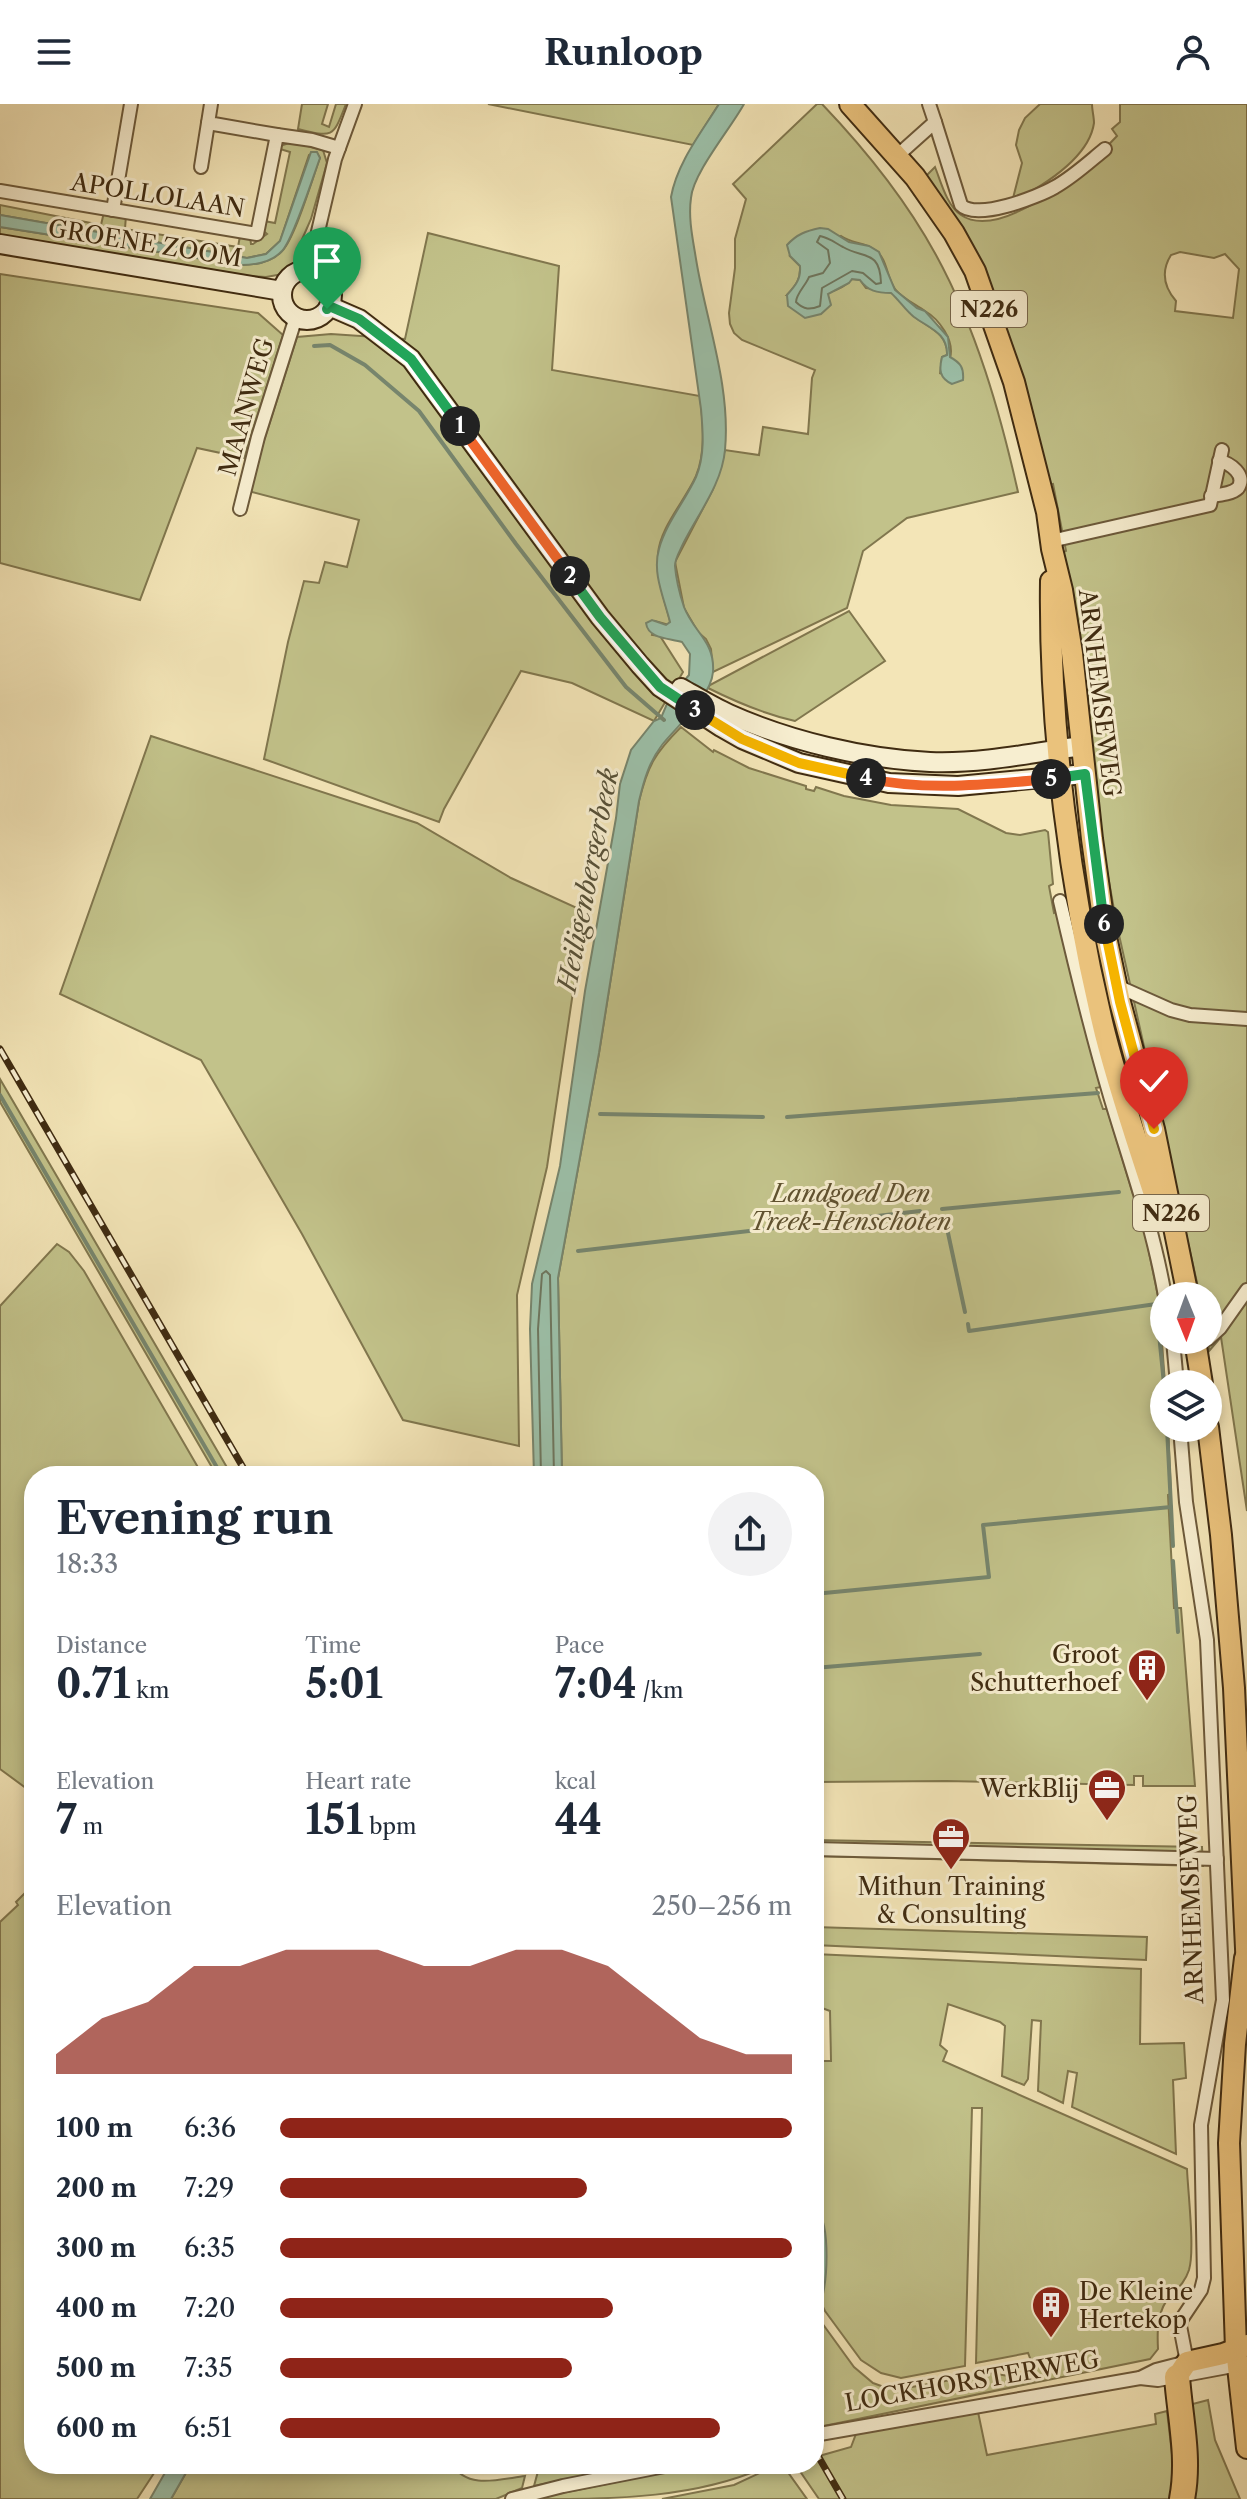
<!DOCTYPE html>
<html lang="en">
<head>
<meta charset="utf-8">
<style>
	body { margin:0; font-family:"Libre Caslon Text",serif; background:#f2f2f3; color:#1f2937; height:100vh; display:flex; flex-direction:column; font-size:30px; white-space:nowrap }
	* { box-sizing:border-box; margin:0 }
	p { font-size:26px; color:#747a83 }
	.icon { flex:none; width:44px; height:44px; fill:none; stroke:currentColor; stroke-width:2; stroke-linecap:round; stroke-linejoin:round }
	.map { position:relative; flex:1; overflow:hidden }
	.panel { position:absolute; left:24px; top:1362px; width:800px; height:1008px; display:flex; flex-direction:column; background:#fff; border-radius:32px; box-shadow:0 4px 12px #0003 }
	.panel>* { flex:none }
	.needle { width:52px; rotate:179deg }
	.buttons { position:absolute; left:1150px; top:1178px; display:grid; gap:16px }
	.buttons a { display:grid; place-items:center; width:72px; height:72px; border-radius:50%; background:#fff; box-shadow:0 4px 12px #0003; font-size:40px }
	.pin { position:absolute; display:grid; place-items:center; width:68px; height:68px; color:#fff; margin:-82px -34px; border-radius:50% 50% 50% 0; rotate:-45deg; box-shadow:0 0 8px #0007 }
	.pin .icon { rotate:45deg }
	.km { position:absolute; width:40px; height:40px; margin:-20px; border-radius:50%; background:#222; color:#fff; font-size:22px; line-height:40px; text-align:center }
	.round { display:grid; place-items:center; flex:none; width:84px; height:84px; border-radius:42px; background:#f2f2f3 }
	.head { display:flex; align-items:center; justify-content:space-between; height:136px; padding:0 32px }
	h1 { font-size:44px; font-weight:800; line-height:60px }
	.stats { display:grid; grid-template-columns:repeat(3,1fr); gap:12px; height:136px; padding:8px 32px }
	.stats div { display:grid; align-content:center }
	.stats b { font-size:40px; font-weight:800 }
	.stats small { font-size:22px; font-weight:400 }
	.stats p { font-size:22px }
	.chart { height:224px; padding:16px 32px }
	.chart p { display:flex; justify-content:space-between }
	.chart svg { width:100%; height:144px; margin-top:8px; fill:#8f2418; opacity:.7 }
	ul { padding:0 32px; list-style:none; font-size:26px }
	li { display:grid; grid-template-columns:128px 96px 1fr; align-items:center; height:60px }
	li i { height:20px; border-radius:10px; background:#8f2418 }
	header { display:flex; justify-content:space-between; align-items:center; height:104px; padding:0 32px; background:#fff; font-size:36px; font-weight:800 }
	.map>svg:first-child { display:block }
	.green { fill:#c2c28a; stroke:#81774e; stroke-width:2; fill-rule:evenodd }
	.water { fill:#9cc0a9; stroke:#77856d; stroke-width:2 }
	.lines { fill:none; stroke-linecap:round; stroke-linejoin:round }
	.shore { stroke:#6e765e; stroke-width:2 }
	.stream { stroke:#77856d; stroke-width:4 }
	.minor-casing { stroke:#6d5a3b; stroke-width:16 }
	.secondary-casing { stroke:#402c12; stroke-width:22 }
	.primary-casing { stroke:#402c12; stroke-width:24 }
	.motorway-casing { stroke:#402c12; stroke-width:28 }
	.minor { stroke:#f7eed0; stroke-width:12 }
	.secondary { stroke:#f7eed0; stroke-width:18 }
	.primary { stroke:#eac27c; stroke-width:20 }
	.motorway { stroke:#eac27c; stroke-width:24 }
	.rail-casing { stroke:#402c12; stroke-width:7 }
	.rail { stroke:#f7eed0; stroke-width:4; stroke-dasharray:12; stroke-linecap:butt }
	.split-1-casing { stroke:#fff; stroke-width:16 }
	.split-2-casing { stroke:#fff; stroke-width:16 }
	.split-3-casing { stroke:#fff; stroke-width:16 }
	.split-4-casing { stroke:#fff; stroke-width:16 }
	.split-5-casing { stroke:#fff; stroke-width:16 }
	.split-6-casing { stroke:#fff; stroke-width:16 }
	.split-7-casing { stroke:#fff; stroke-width:16 }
	.split-1 { stroke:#22a559; stroke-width:10 }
	.split-2 { stroke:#f0652b; stroke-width:10 }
	.split-3 { stroke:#22a559; stroke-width:10 }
	.split-4 { stroke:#f5b400; stroke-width:10 }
	.split-5 { stroke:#f0652b; stroke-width:10 }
	.split-6 { stroke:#22a559; stroke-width:10 }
	.split-7 { stroke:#f5b400; stroke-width:10 }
	.labels { text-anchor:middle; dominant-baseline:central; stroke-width:6; stroke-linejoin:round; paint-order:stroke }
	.shield { fill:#f7eed0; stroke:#77664b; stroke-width:2 }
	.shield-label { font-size:22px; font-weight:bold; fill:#402c12 }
	.street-label { font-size:24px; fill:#402c12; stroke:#f7eed0 }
	.park-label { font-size:24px; font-style:italic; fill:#605230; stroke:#f7eed0 }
	.poi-label { font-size:24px; fill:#402c12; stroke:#f7eed0; text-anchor:end }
	.water-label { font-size:26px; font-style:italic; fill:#575138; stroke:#f7eed0 }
</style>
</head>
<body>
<header><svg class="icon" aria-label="menu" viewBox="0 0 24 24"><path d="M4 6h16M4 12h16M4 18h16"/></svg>Runloop<svg class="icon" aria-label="person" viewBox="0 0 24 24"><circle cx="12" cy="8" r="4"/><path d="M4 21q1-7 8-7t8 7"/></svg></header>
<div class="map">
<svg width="1247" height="2395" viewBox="0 0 1247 2395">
	<rect width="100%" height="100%" fill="#f3e5b7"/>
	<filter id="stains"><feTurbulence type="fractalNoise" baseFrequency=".0025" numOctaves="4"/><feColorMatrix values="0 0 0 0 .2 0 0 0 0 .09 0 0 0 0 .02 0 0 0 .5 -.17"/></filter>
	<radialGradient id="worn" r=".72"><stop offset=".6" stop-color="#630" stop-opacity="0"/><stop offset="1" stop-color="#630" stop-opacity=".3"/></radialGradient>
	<g class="green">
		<path d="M302,0H328L322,20L329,23L336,0H346C333,33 334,34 298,25Z"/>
		<path d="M488,0H719L693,41Z"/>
		<path d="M817,0H822C865,45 906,96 936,151C976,224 1000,308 1018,388L907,414L863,447L847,504L713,568L711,545L706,535L698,528L684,504L675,458L713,385L725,346L759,351L763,323L808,330L812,274L815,266L742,236L734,229L730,220L729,209L735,164V135L746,95L733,80ZM841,132C852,140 865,138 875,146C888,155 886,173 895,185C902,194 915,200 925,207C939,215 955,237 950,254C948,259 943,265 940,270L942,253L947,251C948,229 929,224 915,213C906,207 901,194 892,189C885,185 873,185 866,184L860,176L852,175C836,193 810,190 787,191C796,181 801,175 800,162L790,152Z"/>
		<path d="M1040,0H1092C1092,6 1094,13 1094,19C1089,55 1041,83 1012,98L1022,59L1016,41L1019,26L1025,14Z"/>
		<path d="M1120,0H1247V1407L1221,1233L1209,1247L1208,1192H1200L1117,822L1102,739L1061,449L1066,447L1053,380L1048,381L1034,314L1018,260L999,207L925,73L935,63C941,78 947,102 961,111C1002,139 1090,61 1117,32L1112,25L1120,18ZM1180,148L1214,154L1225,150L1239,165L1233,214L1175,207L1176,197C1164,183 1161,167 1171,151Z"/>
		<path d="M292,38L323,46L327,59L311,115L300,140L304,146L296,162L283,170L266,173L229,171L0,133V123L241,161C255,161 272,158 282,147C295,134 312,75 320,54L316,48L309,51L280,137L266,150L247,154L0,111V101L101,121L104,108L126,111L125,125L238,143L240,132L250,133L251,140H253L267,130L261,125L264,117L275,119L290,48L280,45V42Z"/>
		<path d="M428,129L559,162L552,266L700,292C703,318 706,348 696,372C685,397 660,423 658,450C656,475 664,494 670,517L669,521L655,517L652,531L660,532L683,568L654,617L572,579L521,567L444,705L439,718L264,655L288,538L304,477L319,479L325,458L347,463L359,416L248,387L297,233L331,230L405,235Z"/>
		<path d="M0,170L258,209L283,231L244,354L197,344L140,496L0,459Z"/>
		<path d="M849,507L885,557L795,617C764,610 736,598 708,584L710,581Z"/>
		<path d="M681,623L713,648L714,646L749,664L806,682V685L814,687L816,683L844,692L891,701L958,705L1006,729L1020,731L1045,726L1048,728L1053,780L1049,782L1054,809L1071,804L1114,980L1096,984L1103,1005H1107L1133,1090H1137L1159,1197L1165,1280L1164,1324H1168L1171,1390L1168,1391L1174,1504H1181L1195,1682H1143V1672H1134V1681L946,1677L814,1678V1372H562L558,1174L599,949L639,697C648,661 655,649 681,623Z"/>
		<path d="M151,632L417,719L511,774L588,809L573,888L547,1063L517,1191L519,1342L403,1316L302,1130L201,956L60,890Z"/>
		<path d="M0,975L232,1372H217L0,998Z"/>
		<path d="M57,1140L69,1148L84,1167L203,1372H34V1690L0,1665V1202Z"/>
		<path d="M814,1736L1202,1743L1203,1762L814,1752Z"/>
		<path d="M34,1756V2360H160L137,2395H0V1818L18,1801L16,1798L28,1786Z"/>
		<path d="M814,1823L1147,1833L1146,1856L814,1841Z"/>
		<path d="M814,1850L1141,1865L1140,1940L1184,1939L1186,1974L1173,1976L1176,2050L1072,2003L1077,1969L1068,1967L1063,1999L1038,1987L1041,1917L1032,1916L1028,1975L1024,1981L1002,1972L1005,1922L1000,1918L948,1900L940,1941L947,1947L943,1957L1187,2065C1188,2089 1195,2146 1189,2166C1185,2178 1179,2183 1171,2191C1157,2206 1157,2226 1158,2245L1150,2255L814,2324V2208L854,2263L873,2279L884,2283H912L990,2269L1039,2277L1028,2249L976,2259L982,2004H972L965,2262L901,2274L881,2269L861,2256L825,2207L818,2193L823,2189L818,2105L814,2103V1957H831L830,1907L814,1901Z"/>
		<path d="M1208,2296L1215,2336L1240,2395H1192L1185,2302Z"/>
		<path d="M1167,2307L1173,2359L1171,2395H819L795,2360H814V2344L819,2352L851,2343L856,2330L978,2308L987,2351L1156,2320L1155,2310Z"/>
		<path d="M191,2360H452C467,2386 500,2375 525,2372L522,2384L496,2395H171Z"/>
		<path d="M540,2360H641L534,2382Z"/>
		<path d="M704,2360H772C699,2395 614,2395 533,2395Z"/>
		<path d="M779,2360H782L807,2395H662L734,2381Z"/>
	</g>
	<g class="water">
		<path d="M719,0H744C731,24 693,69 691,94C688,114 693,136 696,155C706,217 731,282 725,346C722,380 698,410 683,440C680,447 675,454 675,462C676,475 680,491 684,503C694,529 715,537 713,568C711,593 677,622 662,641C649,658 644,676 639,697L599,949L558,1174L562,1372H534L530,1225L532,1180L560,1062L585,887L616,714L620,680L631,646L654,617L661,614L669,595L689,571L690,550L682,538C669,534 648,535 646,519L652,516L666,521L670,518C664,494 652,469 659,445C666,419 685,397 696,373C705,352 703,328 701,305L671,93C677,59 701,29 719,0Z"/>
		<path d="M311,48H317L320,54C313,73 293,136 282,147C272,158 256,161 241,161L0,123V111L247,154L266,150L280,137Z"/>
		<path d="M820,124L828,125L849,138L869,142L879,148L895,186L917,204L925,207L948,233L950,253C961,259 964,264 963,276L952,280C939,274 939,265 942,253L947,251C948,229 929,224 914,213C906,207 899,196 891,189C877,189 868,187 860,176L852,175L849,179L828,190L831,201L821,210L805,214L788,202L787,191C796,181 801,175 800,162L790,152L787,141C797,130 806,127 820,124Z"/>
		<path d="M814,2103C831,2114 827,2171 823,2190L818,2193L814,2187Z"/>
		<path d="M170,2360H191L171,2395H150Z"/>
	</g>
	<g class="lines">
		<g class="shore">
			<path d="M820,132C830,134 835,139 843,143C863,155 880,145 881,179L876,180L863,169L852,167L822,184L820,202C810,206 804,206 796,198C796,190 806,181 809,173L823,169L830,159L828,146L817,138Z"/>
			<path d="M541,1372L538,1225L542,1170L546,1167L550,1171L554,1372"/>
		</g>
		<g class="stream">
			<path d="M314,242L330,241L365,261L419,307L516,440L626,583L664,616"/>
			<path d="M0,991L222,1372"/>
			<path d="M600,1010L763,1013"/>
			<path d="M787,1013L1098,989"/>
			<path d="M942,1105L1119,1088"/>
			<path d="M945,1115L965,1208"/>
			<path d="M578,1147L920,1107"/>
			<path d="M968,1220L969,1227L1156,1200L1164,1280"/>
			<path d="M1167,1324L1173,1442"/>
			<path d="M1173,1457L1178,1528"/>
			<path d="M814,1490L989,1473L983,1421L1171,1403"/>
			<path d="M814,1564L980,1550"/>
		</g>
		<defs>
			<g id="minor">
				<path d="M211,0L208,19L277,31"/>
				<path d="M935,18L961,101C976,117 1038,93 1055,83C1073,73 1089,58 1105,45"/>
				<path d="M897,52L935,18L929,0"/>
				<path d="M201,63L208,19"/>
				<path d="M0,87L257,130L277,31L312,36L339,44"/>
				<path d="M113,106L131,0"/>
				<path d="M309,166L335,55L355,0"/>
				<path d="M1211,392C1219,391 1232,390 1238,384C1247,371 1230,359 1219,357"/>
				<path d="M240,405L258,333L296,213"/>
				<path d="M1051,437L1210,401L1222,346"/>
				<path d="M1060,797C1075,862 1091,927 1110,992C1130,1059 1153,1123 1165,1192"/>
				<path d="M1117,882L1171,906L1190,911L1247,915"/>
				<path d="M1208,1235L1220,1224L1247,1186"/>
				<path d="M1173,1236L1177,1280"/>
				<path d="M1180,1324L1186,1398L1207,1536L1223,1896L1201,2021L1204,2174L1201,2186L1181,2216L1180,2222L1187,2258L1199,2268"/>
				<path d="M814,1745L1217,1755"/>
				<path d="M1140,2274L1158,2276L1238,2261"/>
				<path d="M814,2331L1140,2274L1156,2266L1187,2258"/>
				<path d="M512,2395L563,2382L675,2360"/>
			</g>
			<g id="secondary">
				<path d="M0,140L282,187"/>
				<circle cx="307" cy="191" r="25"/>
				<path d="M329,202L359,215L411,255L600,513L640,561L660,583L721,623L742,635L799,659L889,679L958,682L1085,670"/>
				<path d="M681,584C697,593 713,603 729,610C789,637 865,655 930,658C981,660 1032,649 1082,642"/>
			</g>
			<g id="primary">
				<path d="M850,0L915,73L954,129L975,167L1014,278L1047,408L1052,445L1062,486L1072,549L1092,735L1105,828L1120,898L1154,1025L1188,1192"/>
				<path d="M1051,477C1049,625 1070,787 1105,930C1120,989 1140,1047 1159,1105"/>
				<path d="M1195,1236L1202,1280"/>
				<path d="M1208,1323L1221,1431L1234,1584L1247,1866"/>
				<path d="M1245,1854L1235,1940L1229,2039L1236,2245L1247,2344"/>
				<path d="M1177,2273L1187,2258L1223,2250L1247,2241"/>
			</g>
			<path id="motorway" d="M1177,2273C1180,2314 1190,2354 1182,2395"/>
		</defs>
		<use href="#minor" class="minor-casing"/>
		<use href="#secondary" class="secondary-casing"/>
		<use href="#primary" class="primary-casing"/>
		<use href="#motorway" class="motorway-casing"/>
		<use href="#minor" class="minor"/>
		<use href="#secondary" class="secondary"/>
		<use href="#primary" class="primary"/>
		<use href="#motorway" class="motorway"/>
		<defs>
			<g id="rail">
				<path d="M0,945L248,1372"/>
				<path d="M814,2345L843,2395"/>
			</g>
		</defs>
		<use href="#rail" class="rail-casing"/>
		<use href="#rail" class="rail"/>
	</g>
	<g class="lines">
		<defs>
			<path id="split-1" d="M327,205L329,202L359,215L411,255L460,322"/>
			<path id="split-2" d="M460,322L570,472"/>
			<path id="split-3" d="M570,472L600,513L660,583L695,606"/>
			<path id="split-4" d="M695,606L742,635L799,659L866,674"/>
			<path id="split-5" d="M866,674C927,688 990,680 1051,675"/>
			<path id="split-6" d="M1051,675L1085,670L1104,820"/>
			<path id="split-7" d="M1104,820L1120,898L1154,1025"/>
		</defs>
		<use href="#split-1" class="split-1-casing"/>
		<use href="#split-2" class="split-2-casing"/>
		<use href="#split-3" class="split-3-casing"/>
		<use href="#split-4" class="split-4-casing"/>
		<use href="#split-5" class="split-5-casing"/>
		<use href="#split-6" class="split-6-casing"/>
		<use href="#split-7" class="split-7-casing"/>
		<use href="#split-1" class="split-1"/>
		<use href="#split-2" class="split-2"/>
		<use href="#split-3" class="split-3"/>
		<use href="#split-4" class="split-4"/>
		<use href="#split-5" class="split-5"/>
		<use href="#split-6" class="split-6"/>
		<use href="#split-7" class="split-7"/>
	</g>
	<defs>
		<symbol id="building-pin" viewBox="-11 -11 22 30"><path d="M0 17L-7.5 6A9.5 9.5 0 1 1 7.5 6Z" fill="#8f2418" stroke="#f7eed0"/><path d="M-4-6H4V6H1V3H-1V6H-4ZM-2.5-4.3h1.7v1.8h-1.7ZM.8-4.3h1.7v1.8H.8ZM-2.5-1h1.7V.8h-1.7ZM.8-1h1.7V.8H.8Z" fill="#fff"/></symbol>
		<symbol id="office-pin" viewBox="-11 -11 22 30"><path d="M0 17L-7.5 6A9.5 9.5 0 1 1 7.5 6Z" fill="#8f2418" stroke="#f7eed0"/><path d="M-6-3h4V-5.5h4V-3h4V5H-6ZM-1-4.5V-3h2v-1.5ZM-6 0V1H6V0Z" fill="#fff"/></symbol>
	</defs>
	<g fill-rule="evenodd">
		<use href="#building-pin" x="1125" y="1542" width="44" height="60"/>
		<use href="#office-pin" x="1085" y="1662" width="44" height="60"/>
		<use href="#office-pin" x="929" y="1711" width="44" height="60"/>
		<use href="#building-pin" x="1029" y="2179" width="44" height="60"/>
	</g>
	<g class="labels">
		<g class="shield">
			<rect x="951" y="187" width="76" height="36" rx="6"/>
			<rect x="1133" y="1091" width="76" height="36" rx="6"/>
		</g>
		<g class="shield-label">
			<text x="989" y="205">N226</text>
			<text x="1171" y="1109">N226</text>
		</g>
		<g class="street-label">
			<text transform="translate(158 91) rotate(9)">APOLLOLAAN</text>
			<text transform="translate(145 139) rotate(9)">GROENE ZOOM</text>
			<text transform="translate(246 303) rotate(-74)">MAANWEG</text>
			<text transform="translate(1100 589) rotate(83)">ARNHEMSEWEG</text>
			<text transform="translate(1191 1795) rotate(-92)">ARNHEMSEWEG</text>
			<text transform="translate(972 2277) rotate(-10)">LOCKHORSTERWEG</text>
		</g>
		<g class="park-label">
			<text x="851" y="1089">Landgoed Den<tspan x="851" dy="28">Treek-Henschoten</tspan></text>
		</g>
		<g class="poi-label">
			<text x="1119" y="1550">Groot<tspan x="1119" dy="28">Schutterhoef</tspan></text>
			<text x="1079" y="1684">WerkBlij</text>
			<text x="951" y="1782" text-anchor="middle">Mithun Training<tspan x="951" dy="28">&amp; Consulting</tspan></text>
			<text x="1079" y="2187" text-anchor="start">De Kleine<tspan x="1079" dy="28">Hertekop</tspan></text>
		</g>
		<g class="water-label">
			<text transform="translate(588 776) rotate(-79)">Heiligenbergerbeek</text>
		</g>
	</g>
	<rect width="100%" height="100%" filter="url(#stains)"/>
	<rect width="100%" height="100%" fill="url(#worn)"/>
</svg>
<div class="buttons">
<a><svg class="needle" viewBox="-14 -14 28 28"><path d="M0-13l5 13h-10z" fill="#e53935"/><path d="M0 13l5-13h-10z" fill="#747a83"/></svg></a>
<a><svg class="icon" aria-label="layers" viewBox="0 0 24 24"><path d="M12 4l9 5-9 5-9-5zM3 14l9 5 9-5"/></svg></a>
</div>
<div class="pin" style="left:327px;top:205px;background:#1e9e55"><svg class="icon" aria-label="arrive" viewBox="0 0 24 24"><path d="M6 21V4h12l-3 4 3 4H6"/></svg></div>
<div class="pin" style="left:1154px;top:1025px;background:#d93025"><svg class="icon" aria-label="check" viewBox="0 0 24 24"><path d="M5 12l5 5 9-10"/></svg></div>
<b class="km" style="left:460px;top:322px">1</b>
<b class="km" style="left:570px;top:472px">2</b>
<b class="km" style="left:695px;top:606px">3</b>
<b class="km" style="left:866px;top:674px">4</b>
<b class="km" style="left:1051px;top:675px">5</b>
<b class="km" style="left:1104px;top:820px">6</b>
<section class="panel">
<div class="head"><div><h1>Evening run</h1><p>18:33</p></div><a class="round"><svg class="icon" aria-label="share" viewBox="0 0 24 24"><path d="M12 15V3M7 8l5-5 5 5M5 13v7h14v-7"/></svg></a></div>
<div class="stats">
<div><p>Distance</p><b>0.71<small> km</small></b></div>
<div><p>Time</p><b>5:01</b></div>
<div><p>Pace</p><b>7:04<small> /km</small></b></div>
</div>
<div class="stats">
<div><p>Elevation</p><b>7<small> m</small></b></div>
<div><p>Heart rate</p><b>151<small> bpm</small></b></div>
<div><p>kcal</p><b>44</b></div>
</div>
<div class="chart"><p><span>Elevation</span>250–256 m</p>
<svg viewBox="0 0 160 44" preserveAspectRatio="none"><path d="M0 44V38L10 27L20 22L30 11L40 11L50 6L60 6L70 6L80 11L90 11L100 6L110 6L120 11L130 22L140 33L150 38L160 38V44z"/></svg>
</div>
<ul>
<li><b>100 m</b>6:36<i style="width:100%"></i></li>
<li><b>200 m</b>7:29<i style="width:60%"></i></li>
<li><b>300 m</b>6:35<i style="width:100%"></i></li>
<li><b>400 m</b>7:20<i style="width:65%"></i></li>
<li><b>500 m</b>7:35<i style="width:57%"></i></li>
<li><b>600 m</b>6:51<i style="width:86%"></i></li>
</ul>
</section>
</div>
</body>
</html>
